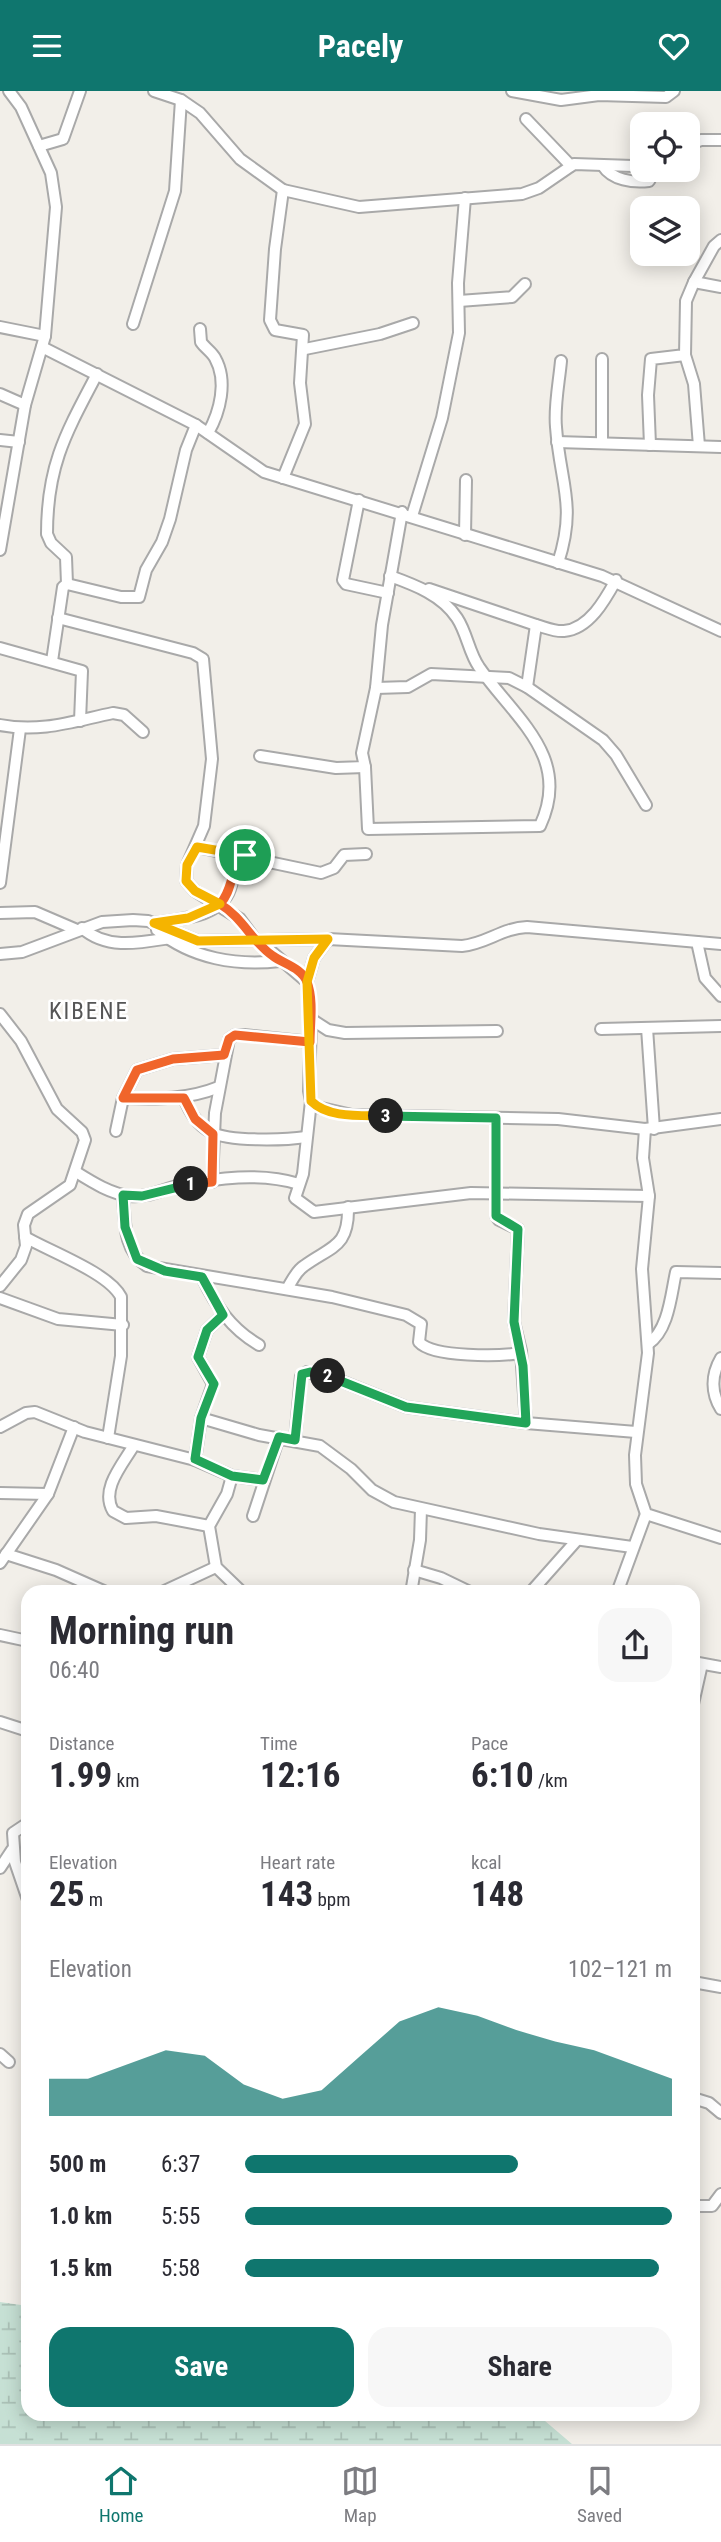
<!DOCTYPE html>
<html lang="en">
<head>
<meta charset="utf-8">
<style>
	body { margin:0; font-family:"Roboto Condensed",sans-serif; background:#f7f7f7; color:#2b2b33; height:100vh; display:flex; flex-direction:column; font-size:26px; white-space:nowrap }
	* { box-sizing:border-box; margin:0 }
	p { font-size:23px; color:#7c7c81 }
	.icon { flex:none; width:38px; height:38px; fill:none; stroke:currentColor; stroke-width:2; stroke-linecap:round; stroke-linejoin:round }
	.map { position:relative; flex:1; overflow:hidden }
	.drawer { position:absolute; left:21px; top:1494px; width:679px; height:836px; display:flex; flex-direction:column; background:#fff; border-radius:21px; box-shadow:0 4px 18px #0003 }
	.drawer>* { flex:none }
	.fabs { position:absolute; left:630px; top:21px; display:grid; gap:14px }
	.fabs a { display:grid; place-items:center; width:70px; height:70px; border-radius:14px; background:#fff; box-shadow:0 4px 18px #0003; font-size:35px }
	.pin { position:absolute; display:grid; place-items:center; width:60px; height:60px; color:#fff; margin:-30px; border:4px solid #fff; border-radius:50%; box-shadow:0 2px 7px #0007 }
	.km { position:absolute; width:35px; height:35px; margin:-18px; border-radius:50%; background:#222; color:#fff; font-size:19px; line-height:35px; text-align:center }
	.round { display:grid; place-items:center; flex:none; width:74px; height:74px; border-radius:21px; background:#f7f7f7 }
	.headline { display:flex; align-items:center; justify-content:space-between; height:119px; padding:0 28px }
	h1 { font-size:38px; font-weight:700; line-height:52px }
	.figures { display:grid; grid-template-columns:repeat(3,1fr); gap:10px; height:119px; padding:7px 28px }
	.figures div { display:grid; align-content:center }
	.figures b { font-size:35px; font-weight:700 }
	.figures small { font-size:19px; font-weight:400 }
	.figures p { font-size:19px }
	.chart { height:196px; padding:14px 28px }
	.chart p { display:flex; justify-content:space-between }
	.chart svg { width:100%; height:126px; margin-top:7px; fill:#0f766e; opacity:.7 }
	.button { display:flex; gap:14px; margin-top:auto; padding:14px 28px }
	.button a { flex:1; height:80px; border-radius:21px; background:#0f766e; color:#fff; font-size:28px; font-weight:700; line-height:80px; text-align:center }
	.button a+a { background:#f7f7f7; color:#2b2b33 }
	ul { padding:0 28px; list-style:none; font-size:23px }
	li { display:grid; grid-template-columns:112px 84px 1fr; align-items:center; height:52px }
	li i { height:18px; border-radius:9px; background:#0f766e }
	header { display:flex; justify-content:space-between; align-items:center; height:91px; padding:0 28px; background:#0f766e; color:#fff; font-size:32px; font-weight:700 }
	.dock { display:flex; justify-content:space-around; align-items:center; height:98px; border-top:2px solid #e1e1e2; background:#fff; font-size:19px; color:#7c7c81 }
	.dock a { display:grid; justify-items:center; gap:4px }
	.dock .on { color:#0f766e }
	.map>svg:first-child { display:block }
	.wetland { fill:url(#wetland-marsh) }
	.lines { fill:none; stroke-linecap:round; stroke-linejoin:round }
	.minor-casing { stroke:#a9a9a9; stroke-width:14 }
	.minor { stroke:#fff; stroke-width:10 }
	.split-1-casing { stroke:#fff; stroke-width:14 }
	.split-2-casing { stroke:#fff; stroke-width:14 }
	.split-3-casing { stroke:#fff; stroke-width:14 }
	.split-4-casing { stroke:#fff; stroke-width:14 }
	.split-1 { stroke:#f0652b; stroke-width:9 }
	.split-2 { stroke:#22a559; stroke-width:9 }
	.split-3 { stroke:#22a559; stroke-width:9 }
	.split-4 { stroke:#f5b400; stroke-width:9 }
	.labels { text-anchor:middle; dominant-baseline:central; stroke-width:5; stroke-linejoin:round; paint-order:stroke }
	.quarter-label { font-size:23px; letter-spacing:2px; fill:#555; stroke:#fff }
</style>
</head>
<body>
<header><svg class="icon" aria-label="menu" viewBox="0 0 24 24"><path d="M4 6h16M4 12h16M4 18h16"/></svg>Pacely<svg class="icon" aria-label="heart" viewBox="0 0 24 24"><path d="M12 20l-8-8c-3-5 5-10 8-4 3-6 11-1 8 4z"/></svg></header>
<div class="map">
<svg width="721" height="2353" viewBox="0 0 721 2353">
	<defs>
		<pattern id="wetland-marsh" width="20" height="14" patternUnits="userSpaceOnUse" patternTransform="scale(1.75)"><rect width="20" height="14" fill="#c6e0d4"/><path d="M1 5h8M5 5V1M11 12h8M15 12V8" fill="none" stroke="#aac0b6"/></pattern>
	</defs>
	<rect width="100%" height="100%" fill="#f2efe9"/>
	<path class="wetland" d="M0,2211L28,2215V2324H538L572,2353H0Z"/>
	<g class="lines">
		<defs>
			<g id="minor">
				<path d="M154,0L181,9L200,22L240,68L283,99L359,116L522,103L539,97L574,73L633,75L642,72"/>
				<path d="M512,0L561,9L599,4L666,6L674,0"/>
				<path d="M526,28L571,75"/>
				<path d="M688,54L701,49H721"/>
				<path d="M39,55L63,48L80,0"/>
				<path d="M603,75C612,89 633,92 649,90L655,79"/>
				<path d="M694,191L714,155L721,149"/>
				<path d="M459,210L512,206L525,193"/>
				<path d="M133,233L175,100L181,9"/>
				<path d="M0,236L45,245"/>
				<path d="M200,238L201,251C205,257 212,261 215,267C228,290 220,321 208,342"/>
				<path d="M42,256L196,334L264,381L602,485L721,540"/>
				<path d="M305,258L380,243L413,232"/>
				<path d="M685,264L694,293L699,355"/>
				<path d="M0,303L25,314"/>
				<path d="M0,349L19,351"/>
				<path d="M557,351L721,356"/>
				<path d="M602,351V268"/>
				<path d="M650,354L648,304L651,268L685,264L686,210L694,191L721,196"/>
				<path d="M283,387L305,333L300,292L303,244L275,239L270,229L275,158L283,99"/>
				<path d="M359,409L343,489L346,493L388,502"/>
				<path d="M412,425L442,327L459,242L458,192L465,107"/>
				<path d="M465,444L466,389"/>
				<path d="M0,459L25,314L45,245L56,116L51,82L21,16L9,0"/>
				<path d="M558,472C577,413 560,393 556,336C554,315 559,292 561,270"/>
				<path d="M67,493L121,506H139L146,479L162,451L170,428L186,359L196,334"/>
				<path d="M67,493L66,466L51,452L47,443C47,374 66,342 97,283"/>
				<path d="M429,498L536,534"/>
				<path d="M58,527L193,562L203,568L212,668L204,735L187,774L186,790L195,800L240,828L256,850"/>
				<path d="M0,557L82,580L80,630"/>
				<path d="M52,570L63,496L67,493"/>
				<path d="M527,596L536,534C544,536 555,541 564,540C589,538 605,509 616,489"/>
				<path d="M376,597L408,596L431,583L509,587L527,596L603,649L616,664L646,714"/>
				<path d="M0,634C41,642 74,630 113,622L124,624L143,641"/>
				<path d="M260,665L336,677L365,676L362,662L376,597L382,534L402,421"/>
				<path d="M365,676L368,738L540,735C573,665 513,626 479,576C469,562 467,542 457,527C442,504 415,494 390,485"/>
				<path d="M197,756L321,782L334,777L344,764L366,763"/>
				<path d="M0,792L20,638"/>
				<path d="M0,822L35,821L77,839"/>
				<path d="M154,832C179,828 220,827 230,798C235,783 232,775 245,764"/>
				<path d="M82,837C107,859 139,852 170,847"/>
				<path d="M157,839C192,868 237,875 280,870"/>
				<path d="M259,850L307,891L311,928L309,1000L311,1010L317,1016L352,1024L558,1028L645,1038L721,1028"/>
				<path d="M697,851L705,887L721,905"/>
				<path d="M0,863L22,861L102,831L133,829L148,830L198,850L328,848L462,855C486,853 502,837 527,836L721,853"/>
				<path d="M307,891L314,867L328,848"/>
				<path d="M0,923L21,950L57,1018L82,1041L85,1049L70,1094L28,1123L24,1134L26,1155L21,1169L0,1195"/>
				<path d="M311,928L328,939L345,942L497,940"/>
				<path d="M647,937L654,1038"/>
				<path d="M601,938L721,935"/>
				<path d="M123,1007C157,1008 187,1009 219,996"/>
				<path d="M184,1007C190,1021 197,1034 211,1041C229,1051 286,1049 306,1046"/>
				<path d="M311,1010L303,1083L295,1107L314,1121L471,1102L649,1105"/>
				<path d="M496,1027V1125L499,1129L518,1138L514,1231L521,1260L526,1332L636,1341"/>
				<path d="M645,1038L643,1067L649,1105L642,1178L648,1262L635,1364L636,1393L646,1423L721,1447"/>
				<path d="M116,1040L123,1007L137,979L173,968L224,964"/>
				<path d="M76,1081C92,1091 111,1103 130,1105C147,1107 161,1099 177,1095C217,1087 260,1081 299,1093"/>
				<path d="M212,1091L215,1022L229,948L235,944H244L310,951"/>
				<path d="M123,1104C125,1130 123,1160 147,1175L332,1206L406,1224L421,1233L419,1251C433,1267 501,1265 521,1262"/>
				<path d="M25,1146C51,1161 109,1182 121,1206V1265L108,1347"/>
				<path d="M202,1186C216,1215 230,1237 259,1254"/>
				<path d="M287,1198C292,1190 296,1180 304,1175C331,1155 349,1157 348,1116"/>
				<path d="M0,1207L58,1228L123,1234"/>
				<path d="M648,1253C669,1239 671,1203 676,1181L721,1182"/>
				<path d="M721,1267C711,1284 711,1302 721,1318"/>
				<path d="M201,1327L259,1344L320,1355L351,1378L372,1399L394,1411L539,1443L632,1456"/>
				<path d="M0,1336L26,1322L35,1321L85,1341L195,1369L232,1385L263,1389"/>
				<path d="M295,1349L301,1285L307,1281L341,1290L406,1316L526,1332"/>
				<path d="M134,1354C123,1373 100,1398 113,1420L126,1427L156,1425L209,1435"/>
				<path d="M195,1369L201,1327L213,1293L198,1266L207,1239L223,1224"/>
				<path d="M232,1385L227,1403L209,1435L216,1476L243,1502"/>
				<path d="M0,1402L48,1403"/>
				<path d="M253,1425L279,1346"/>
				<path d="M6,1463L56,1479L108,1502"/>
				<path d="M0,1472L48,1403L74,1336"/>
				<path d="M414,1479L441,1487L472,1502"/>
				<path d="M160,1502L216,1476"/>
				<path d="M411,1502L420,1449L421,1418"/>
				<path d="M530,1502L577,1449"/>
				<path d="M617,1502L646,1423"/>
				<path d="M0,1544L28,1550"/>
				<path d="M693,1571L721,1576"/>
				<path d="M693,1613L702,1573"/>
				<path d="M0,1631L28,1640"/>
				<path d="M28,1732L13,1742L15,1771L28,1809"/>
				<path d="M0,1777L12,1759"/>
				<path d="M693,1891L721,1896"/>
				<path d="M0,1963L9,1971"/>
				<path d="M693,2007L709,2012L721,2022"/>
				<path d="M693,2115H712L721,2103"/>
			</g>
		</defs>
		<use href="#minor" class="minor-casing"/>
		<use href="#minor" class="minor"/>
	</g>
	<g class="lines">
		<defs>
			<path id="split-1" d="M191,1093L212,1091L213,1043L195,1028L184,1007H123L137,979L173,968L224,964L229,948L235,944L310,951C310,933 314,909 307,891C302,877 284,873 273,865C252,851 243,827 220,813C234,798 229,778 245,764"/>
			<path id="split-2" d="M191,1093L142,1105L123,1104L125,1136L137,1168L165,1180L202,1186L223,1224L207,1239L198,1266L214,1293L201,1327L195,1368L232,1385L263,1389L279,1346L295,1349L302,1283L310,1281L328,1285"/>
			<path id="split-3" d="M328,1285L406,1316L526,1332L523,1275L514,1231L518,1138L496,1125V1027L386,1025"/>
			<path id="split-4" d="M245,764L197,756L187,774L186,790L195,800L220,813L188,827L154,832L198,850L328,848L314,867L307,891L311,1010C329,1028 363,1024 386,1025"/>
		</defs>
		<use href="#split-1" class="split-1-casing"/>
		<use href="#split-2" class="split-2-casing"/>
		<use href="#split-3" class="split-3-casing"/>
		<use href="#split-4" class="split-4-casing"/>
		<use href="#split-1" class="split-1"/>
		<use href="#split-2" class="split-2"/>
		<use href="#split-3" class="split-3"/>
		<use href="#split-4" class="split-4"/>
	</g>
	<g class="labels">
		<g class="quarter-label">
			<text x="89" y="920">KIBENE</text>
		</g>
	</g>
</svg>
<div class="fabs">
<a><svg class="icon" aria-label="locate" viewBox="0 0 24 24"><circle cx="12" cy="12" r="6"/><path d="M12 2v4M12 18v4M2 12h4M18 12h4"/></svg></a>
<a><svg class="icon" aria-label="layers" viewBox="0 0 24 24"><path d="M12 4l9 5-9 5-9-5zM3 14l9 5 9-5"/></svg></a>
</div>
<div class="pin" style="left:245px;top:764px;background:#1e9e55"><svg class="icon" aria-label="arrive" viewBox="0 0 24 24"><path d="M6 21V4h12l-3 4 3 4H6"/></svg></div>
<b class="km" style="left:191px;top:1093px">1</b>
<b class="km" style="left:328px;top:1285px">2</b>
<b class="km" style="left:386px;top:1025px">3</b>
<section class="drawer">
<div class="headline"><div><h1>Morning run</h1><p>06:40</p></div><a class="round"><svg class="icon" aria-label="share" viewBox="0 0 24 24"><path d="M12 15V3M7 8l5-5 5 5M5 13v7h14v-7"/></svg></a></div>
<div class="figures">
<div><p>Distance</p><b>1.99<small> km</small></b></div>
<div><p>Time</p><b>12:16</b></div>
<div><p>Pace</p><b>6:10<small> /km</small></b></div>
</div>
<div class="figures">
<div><p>Elevation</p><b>25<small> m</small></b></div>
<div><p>Heart rate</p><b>143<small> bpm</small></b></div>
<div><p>kcal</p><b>148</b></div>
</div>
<div class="chart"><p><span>Elevation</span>102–121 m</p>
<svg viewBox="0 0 160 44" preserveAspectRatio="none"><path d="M0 44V31L10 31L20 26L30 21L40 23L50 33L60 38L70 35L80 23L90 11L100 6L110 9L120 14L130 18L140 21L150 26L160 31V44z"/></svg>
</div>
<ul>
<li><b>500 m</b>6:37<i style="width:64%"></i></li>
<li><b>1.0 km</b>5:55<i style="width:100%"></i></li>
<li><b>1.5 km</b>5:58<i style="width:97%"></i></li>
</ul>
<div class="button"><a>Save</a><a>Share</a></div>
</section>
</div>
<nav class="dock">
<a class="on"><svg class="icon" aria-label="home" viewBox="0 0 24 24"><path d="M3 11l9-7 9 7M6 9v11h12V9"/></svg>Home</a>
<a><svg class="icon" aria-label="map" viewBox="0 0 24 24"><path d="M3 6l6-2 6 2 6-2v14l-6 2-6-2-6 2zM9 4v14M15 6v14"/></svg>Map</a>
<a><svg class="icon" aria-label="saved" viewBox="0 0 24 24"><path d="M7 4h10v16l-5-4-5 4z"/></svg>Saved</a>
</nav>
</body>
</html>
